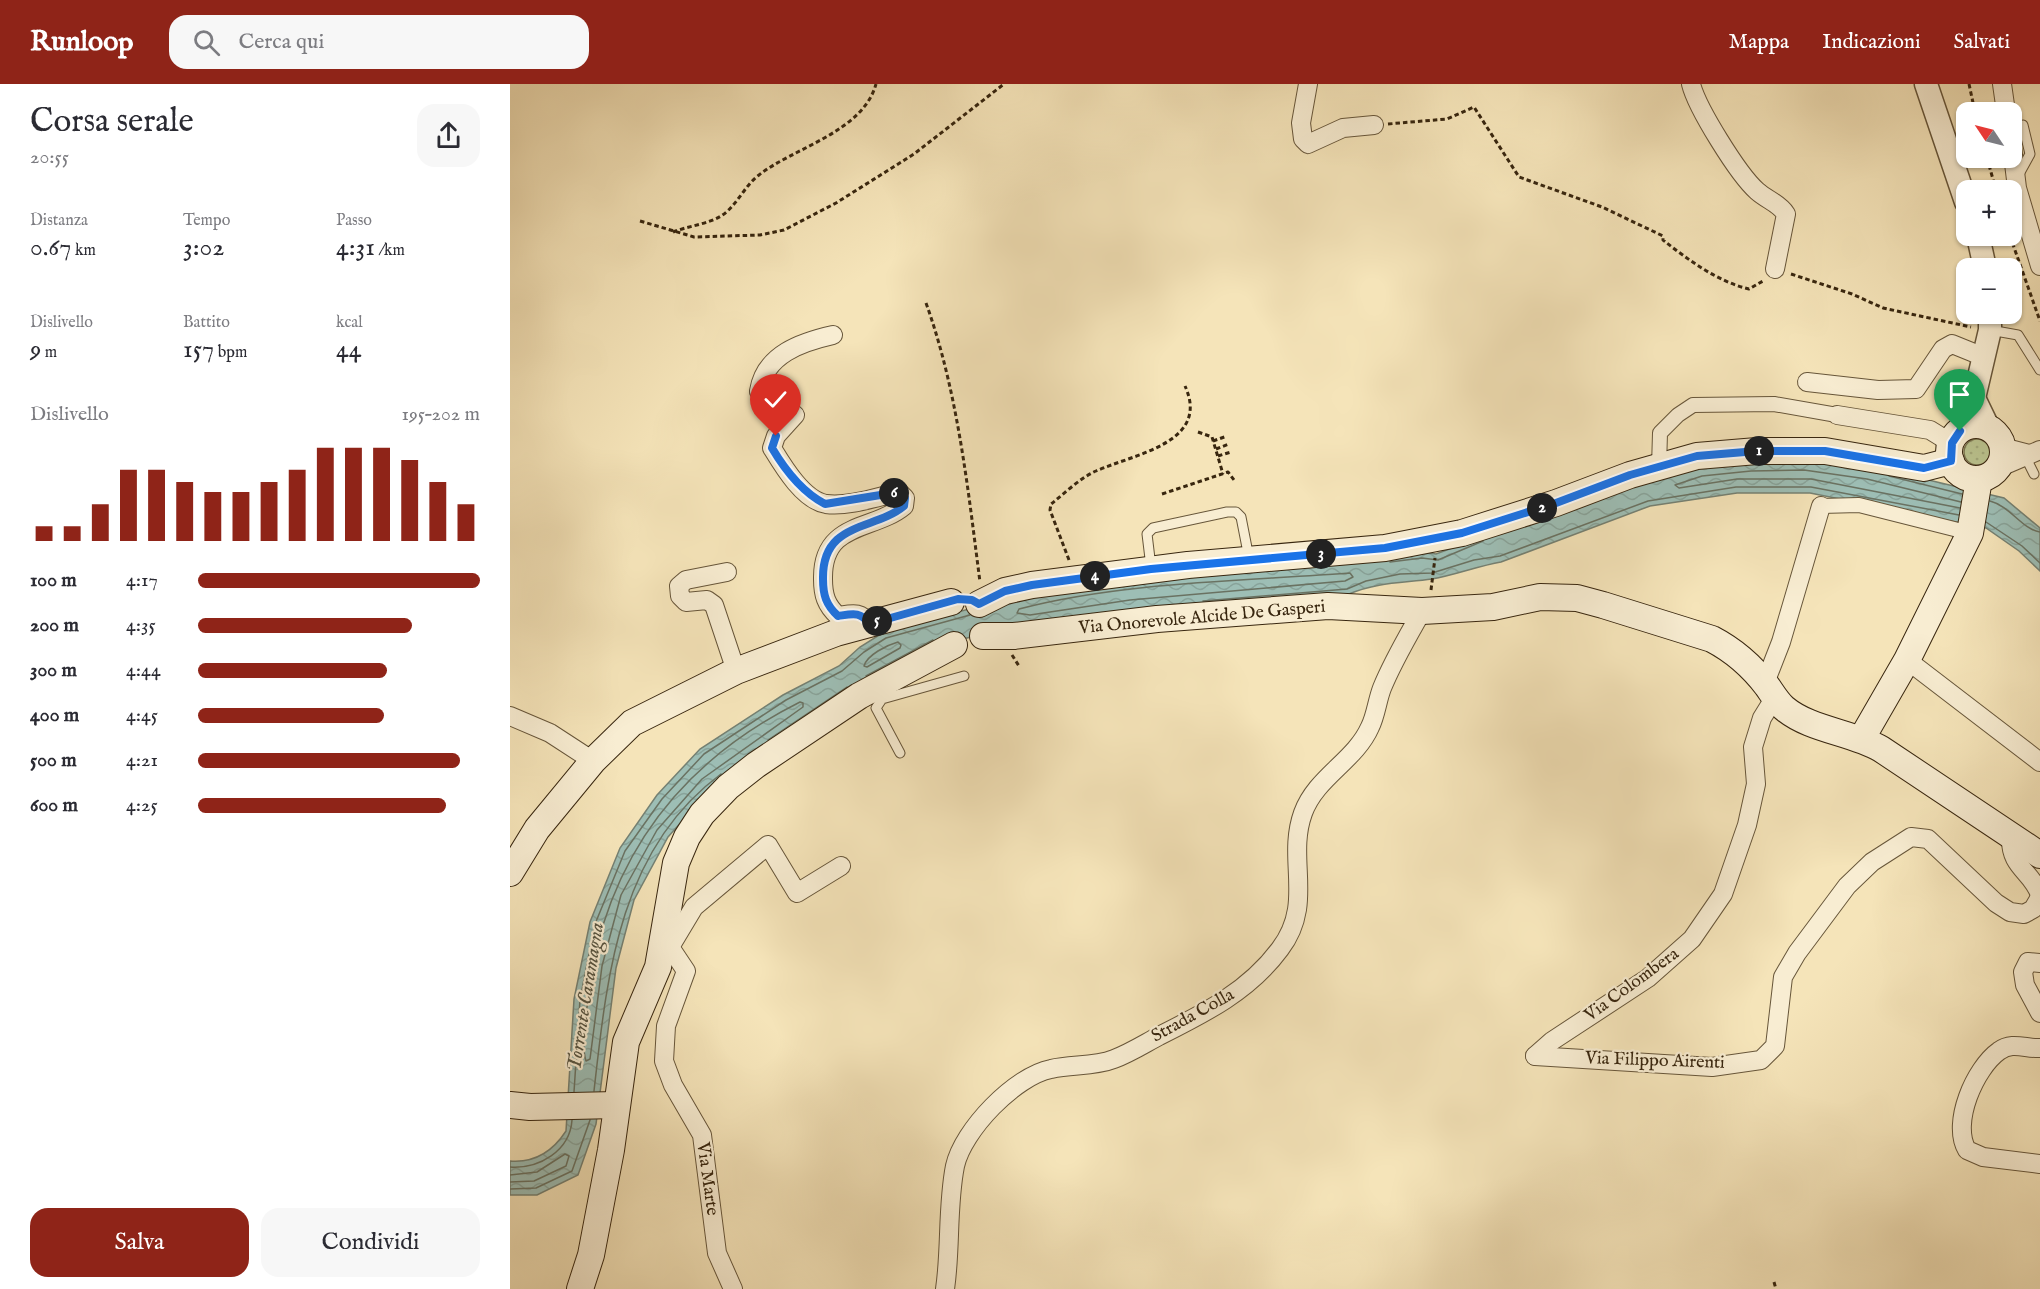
<!DOCTYPE html>
<html lang="it">
<head>
<meta charset="utf-8">
<style>
	body { margin:0; font-family:"IM FELL English",serif; background:#f7f7f7; color:#2b2b33; height:100vh; display:flex; flex-direction:column; font-size:22px; white-space:nowrap }
	* { box-sizing:border-box; margin:0 }
	p { font-size:20px; color:#7c7c81 }
	.icon { flex:none; width:33px; height:33px; fill:none; stroke:currentColor; stroke-width:2; stroke-linecap:round; stroke-linejoin:round }
	.map { position:relative; flex:1; overflow:hidden }
	.panel { display:flex; flex-direction:column; background:#fff; width:510px }
	.panel>* { flex:none }
	.needle { width:39px; rotate:305deg }
	.fabs { position:absolute; left:1446px; top:18px; display:grid; gap:12px }
	.fabs a { display:grid; place-items:center; width:66px; height:66px; border-radius:12px; background:#fff; box-shadow:0 2px 4px #0004; font-size:30px }
	.pin { position:absolute; display:grid; place-items:center; width:51px; height:51px; color:#fff; margin:-62px -26px; border-radius:50% 50% 50% 0; rotate:-45deg; box-shadow:0 0 6px #0007 }
	.pin .icon { rotate:45deg }
	.km { position:absolute; width:30px; height:30px; margin:-15px; border-radius:50%; background:#222; color:#fff; font-size:16px; line-height:30px; text-align:center }
	.round { display:grid; place-items:center; flex:none; width:63px; height:63px; border-radius:18px; background:#f7f7f7 }
	.head { display:flex; align-items:center; justify-content:space-between; height:102px; padding:0 30px }
	h1 { font-size:33px; font-weight:600; line-height:45px }
	.figures { display:grid; grid-template-columns:repeat(3,1fr); gap:9px; height:102px; padding:6px 30px }
	.figures div { display:grid; align-content:center }
	.figures b { font-size:26px; font-weight:600 }
	.figures small { font-size:16px; font-weight:400 }
	.figures p { font-size:16px }
	.chart { height:168px; padding:12px 30px }
	.chart p { display:flex; justify-content:space-between }
	.chart svg { width:100%; height:108px; margin-top:6px; stroke:#8f2418; stroke-width:6 }
	.primary-button { display:flex; gap:12px; margin-top:auto; padding:12px 30px }
	.primary-button a { flex:1; height:69px; border-radius:18px; background:#8f2418; color:#fff; font-size:24px; font-weight:600; line-height:69px; text-align:center }
	.primary-button a+a { background:#f7f7f7; color:#2b2b33 }
	ul { padding:0 30px; list-style:none; font-size:20px }
	li { display:grid; grid-template-columns:96px 72px 1fr; align-items:center; height:45px }
	li i { height:15px; border-radius:8px; background:#8f2418 }
	header { display:flex; align-items:center; gap:36px; box-sizing:border-box; height:84px; padding:0 30px; background:#8f2418; color:#fff }
	header strong { font-size:28px }
	nav { display:flex; gap:33px; margin-inline-start:auto; font-size:21px }
	.search { width:420px; height:54px; background:#f7f7f7; display:flex; align-items:center; gap:15px; box-sizing:border-box; padding:0 21px; border-radius:18px; color:#7c7c81; font-size:22px }
	main { display:flex; flex:1; min-height:0 }
	.map>svg:first-child { display:block }
	.grass { fill:url(#grass-dots); stroke:#7a7550; stroke-width:1.5 }
	.water { fill:url(#water-waves); stroke:#758173; stroke-width:1.5 }
	.lines { fill:none; stroke-linecap:round; stroke-linejoin:round }
	.shore { stroke:#6a7262; stroke-width:1.5 }
	.service-casing { stroke:#67563a; stroke-width:11 }
	.pedestrian-casing { stroke:#67563a; stroke-width:16 }
	.minor-casing { stroke:#67563a; stroke-width:20 }
	.tertiary-casing { stroke:#67563a; stroke-width:25 }
	.secondary-casing { stroke:#38260f; stroke-width:28 }
	.path { stroke:#38260f; stroke-width:3; stroke-dasharray:4.5 3; stroke-linecap:butt }
	.service { stroke:#f8edd2; stroke-width:9 }
	.pedestrian { stroke:#f8edd2; stroke-width:14 }
	.minor { stroke:#f8edd2; stroke-width:18 }
	.tertiary { stroke:#f8edd2; stroke-width:22 }
	.secondary { stroke:#f8edd2; stroke-width:26 }
	.route-casing { stroke:#fff; stroke-width:12 }
	.route { stroke:#1a73e8; stroke-width:8 }
	.labels { text-anchor:middle; dominant-baseline:central; stroke-width:4.5; stroke-linejoin:round; paint-order:stroke }
	.street-label { font-size:18px; fill:#38260f; stroke:#f8edd2 }
	.water-label { font-size:20px; font-style:italic; fill:#565441; stroke:#f8edd2 }
</style>
</head>
<body>
<header>
<strong>Runloop</strong>
<div class="search"><svg class="icon" aria-label="search" viewBox="0 0 24 24"><circle cx="10" cy="10" r="6"/><path d="M15 15l6 6"/></svg>Cerca qui</div>
<nav><a>Mappa</a><a>Indicazioni</a><a>Salvati</a></nav>
</header>
<main>
<section class="panel">
<div class="head"><div><h1>Corsa serale</h1><p>20:55</p></div><a class="round"><svg class="icon" aria-label="share" viewBox="0 0 24 24"><path d="M12 15V3M7 8l5-5 5 5M5 13v7h14v-7"/></svg></a></div>
<div class="figures">
<div><p>Distanza</p><b>0.67<small> km</small></b></div>
<div><p>Tempo</p><b>3:02</b></div>
<div><p>Passo</p><b>4:31<small> /km</small></b></div>
</div>
<div class="figures">
<div><p>Dislivello</p><b>9<small> m</small></b></div>
<div><p>Battito</p><b>157<small> bpm</small></b></div>
<div><p>kcal</p><b>44</b></div>
</div>
<div class="chart"><p><span>Dislivello</span>195–202 m</p>
<svg viewBox="0 0 160 44" preserveAspectRatio="none"><path d="M5 44V38M15 44V38M25 44V29M35 44V15M45 44V15M55 44V20M65 44V24M75 44V24M85 44V20M95 44V15M105 44V6M115 44V6M125 44V6M135 44V11M145 44V20M155 44V29"/></svg>
</div>
<ul>
<li><b>100 m</b>4:17<i style="width:100%"></i></li>
<li><b>200 m</b>4:35<i style="width:76%"></i></li>
<li><b>300 m</b>4:44<i style="width:67%"></i></li>
<li><b>400 m</b>4:45<i style="width:66%"></i></li>
<li><b>500 m</b>4:21<i style="width:93%"></i></li>
<li><b>600 m</b>4:25<i style="width:88%"></i></li>
</ul>
<div class="primary-button"><a>Salva</a><a>Condividi</a></div>
</section>
<div class="map">
<svg width="1530" height="1205" viewBox="0 0 1530 1205">
	<defs>
		<pattern id="grass-dots" width="8" height="8" patternUnits="userSpaceOnUse" patternTransform="scale(1.5)"><rect width="8" height="8" fill="#bbc490"/><path d="M2 2h.1M6 6h.1" fill="none" stroke="#a2a87b" stroke-width="1.8" stroke-linecap="round"/></pattern>
		<pattern id="water-waves" width="16" height="10" patternUnits="userSpaceOnUse" patternTransform="scale(1.5)"><rect width="16" height="10" fill="#9dbeb5"/><path d="M0 5q4-4 8 0t8 0" fill="none" stroke="#88a39a"/></pattern>
	</defs>
	<rect width="100%" height="100%" fill="#f5e4b9"/>
	<filter id="stains"><feTurbulence type="fractalNoise" baseFrequency=".00333" numOctaves="4"/><feColorMatrix values="0 0 0 0 .2 0 0 0 0 .09 0 0 0 0 .02 0 0 0 .5 -.17"/></filter>
	<radialGradient id="worn" r=".72"><stop offset=".6" stop-color="#630" stop-opacity="0"/><stop offset="1" stop-color="#630" stop-opacity=".3"/></radialGradient>
	<circle class="grass" cx="1467" cy="368" r="13"/>
	<path class="water" d="M1240,373L1360,382L1452,404L1494,414L1530,444V487L1509,467L1476,444L1300,409H1227L1140,422L991,478C968,482 945,491 922,495C893,499 867,498 839,510L499,544L419,563L200,706L158,753L124,816L106,884L86,1040L68,1091L27,1111H0V1077C24,1079 43,1067 56,1047L64,915L80,838L110,764L147,711L190,665L273,611L329,582L350,563L374,548L540,503L913,468L926,470L1139,392Z"/>
	<g class="lines">
		<g class="shore">
			<path d="M1379,392L1452,410"/>
			<path d="M1480,417C1500,422 1513,446 1530,448"/>
			<path d="M1450,424L1301,395H1227L1169,404L1165,401L1192,392L1241,387L1294,386L1357,395L1451,418"/>
			<path d="M1476,438L1512,462L1530,479"/>
			<path d="M880,478L912,474L928,476L973,457"/>
			<path d="M840,489L843,493L835,497L620,516L520,531L507,529L509,525C611,498 734,497 840,489Z"/>
			<path d="M693,517L837,505L856,497L890,490L922,489L964,476L990,472L1138,417L1226,403H1301L1449,431"/>
			<path d="M388,558L391,561L390,564L357,583L354,582C357,571 377,561 388,558Z"/>
			<path d="M356,592L423,556"/>
			<path d="M290,618L293,619V623L192,695L147,746L111,811L92,882L80,975L76,977C70,959 78,915 82,895C86,878 87,858 93,841C125,739 194,666 290,618Z"/>
			<path d="M258,656L337,603"/>
			<path d="M84,1007C97,891 109,765 211,690"/>
			<path d="M64,1008L70,916L85,840L115,767L152,715L194,670L276,616L332,587L354,568L376,554L460,531"/>
			<path d="M0,1083C29,1085 60,1067 62,1036"/>
			<path d="M0,1091L27,1088L55,1070L59,1072L56,1082L24,1097L0,1098"/>
			<path d="M0,1105L26,1104L62,1087L80,1036"/>
		</g>
		<defs>
			<g id="service">
				<path d="M1509,90L1520,70L1513,41"/>
				<path d="M1480,246L1508,251L1530,286"/>
				<path d="M1519,370V380L1524,390"/>
				<path d="M641,483L637,450L643,444L717,428H726L731,433L739,474"/>
				<path d="M390,669L366,624L372,615L454,592"/>
			</g>
			<g id="pedestrian">
				<path d="M1149,383L1150,349L1168,331L1183,321L1264,320L1327,331"/>
				<path d="M1311,422L1349,421L1460,449"/>
			</g>
			<g id="minor">
				<path d="M798,0L791,39L793,55L798,60L833,44L864,41"/>
				<path d="M1181,0C1187,24 1228,90 1247,107C1257,116 1269,119 1276,130L1265,185"/>
				<path d="M1492,0L1496,28"/>
				<path d="M1502,63L1507,104L1530,182"/>
				<path d="M323,251C292,258 255,270 249,307L285,331L266,352L262,364C273,382 293,416 316,420C338,423 367,413 389,408L395,414L394,422C364,447 312,437 313,495C313,511 316,521 328,532C342,530 351,527 359,540"/>
				<path d="M1297,298L1368,306L1406,305L1433,265L1442,260L1474,273"/>
				<path d="M1327,331L1420,346L1441,359"/>
				<path d="M1492,363L1519,370"/>
				<path d="M1488,384L1530,366"/>
				<path d="M217,488L176,496L169,502L170,512L176,518L197,516L204,521L226,587"/>
				<path d="M1397,576L1530,678"/>
				<path d="M1255,599L1271,558L1311,422"/>
				<path d="M0,632L40,649L83,677"/>
				<path d="M1501,754C1500,784 1522,787 1530,811"/>
				<path d="M153,861L160,863L176,887L156,942L154,977L163,1001L192,1051L207,1169L223,1205"/>
				<path d="M160,863L184,823L258,761L287,809L331,782"/>
				<path d="M1530,879L1518,878L1513,888L1515,901L1530,929"/>
				<path d="M1530,964C1516,965 1502,957 1489,967C1465,984 1441,1039 1457,1066L1473,1073L1530,1080"/>
				<path d="M1025,972L1202,983L1251,976L1265,962L1273,893L1287,869L1337,802L1362,778L1401,753L1418,755L1486,819L1500,828L1514,830L1523,825L1530,813"/>
				<path d="M1025,972L1042,957L1138,894L1182,855L1213,810L1237,741L1246,700L1243,663L1252,634L1265,613"/>
				<path d="M435,1205C441,1165 437,1122 445,1082C453,1046 505,992 541,985C562,980 584,983 604,975C620,969 634,960 649,952C695,929 739,907 770,865C805,819 776,776 793,729C806,693 845,677 860,643C866,631 867,617 872,604C883,577 898,552 912,527"/>
			</g>
			<g id="tertiary">
				<path d="M1416,0L1456,118"/>
				<path d="M1468,152L1475,184"/>
				<path d="M1464,314L1479,345"/>
				<path d="M1457,344L1480,246V230"/>
			</g>
			<g id="secondary">
				<circle cx="1466" cy="368" r="27"/>
				<path d="M469,520L495,507L522,501L678,481L875,464L952,449L1046,419L1120,391L1187,372L1247,367H1315L1414,384L1441,377"/>
				<path d="M473,552H504L647,535L818,522L912,527L983,523L1030,513L1067,514L1093,521L1202,555C1225,567 1241,581 1257,602C1262,609 1267,618 1274,624C1300,646 1341,648 1371,665L1530,771"/>
				<path d="M1352,654L1397,576L1460,449L1469,395"/>
				<path d="M0,789L27,745L83,677L122,639L226,587L326,549L441,518"/>
				<path d="M0,1021L20,1023L105,1021"/>
				<path d="M70,1205L81,1171L101,1066L116,958L148,883L166,779L177,753L192,730L218,703L246,681L349,612L444,561"/>
			</g>
		</defs>
		<use href="#service" class="service-casing"/>
		<use href="#pedestrian" class="pedestrian-casing"/>
		<use href="#minor" class="minor-casing"/>
		<use href="#tertiary" class="tertiary-casing"/>
		<use href="#secondary" class="secondary-casing"/>
		<g class="path">
			<path d="M1459,0L1465,28"/>
			<path d="M878,40L937,35L964,23L1009,93L1092,123L1153,152V156C1177,175 1208,198 1239,205L1253,197"/>
			<path d="M1477,74L1486,106"/>
			<path d="M130,137L184,153L250,151L274,146L326,119L404,70L494,0"/>
			<path d="M163,148C178,142 198,140 211,132C227,122 234,102 249,91C283,64 353,48 366,0"/>
			<path d="M1500,152L1530,237"/>
			<path d="M1281,190L1342,210L1373,224L1461,243"/>
			<path d="M416,219C448,308 458,406 470,498"/>
			<path d="M688,348L702,353L713,390"/>
			<path d="M703,357L717,352"/>
			<path d="M706,365L719,360"/>
			<path d="M708,372L721,368"/>
			<path d="M652,410L718,388L724,396"/>
			<path d="M559,476L540,426L541,420C555,409 570,394 586,387C624,370 701,359 675,302"/>
			<path d="M921,506L925,474"/>
			<path d="M502,571L509,582"/>
			<path d="M1264,1198L1266,1205"/>
		</g>
		<use href="#service" class="service"/>
		<use href="#pedestrian" class="pedestrian"/>
		<use href="#minor" class="minor"/>
		<use href="#tertiary" class="tertiary"/>
		<use href="#secondary" class="secondary"/>
	</g>
	<g class="lines">
		<defs>
			<path id="route" d="M266,352L262,364C275,386 292,408 315,420L389,408L395,414L394,422C364,447 312,437 313,495C313,511 316,521 328,532C342,530 351,527 359,540L448,515L462,516L469,520L495,507L522,501L641,485L875,464L952,449L1046,419L1120,391L1187,372L1247,367H1315L1414,384L1441,377L1442,359L1450,347"/>
		</defs>
		<use href="#route" class="route-casing"/>
		<use href="#route" class="route"/>
	</g>
	<g class="labels">
		<g class="street-label">
			<text transform="translate(692 534) rotate(-5)">Via Onorevole Alcide De Gasperi</text>
			<text transform="translate(1122 901) rotate(-36)">Via Colombera</text>
			<text transform="translate(683 932) rotate(-29)">Strada Colla</text>
			<text transform="translate(1145 977) rotate(2)">Via Filippo Airenti</text>
			<text transform="translate(197 1095) rotate(82)">Via Marte</text>
		</g>
		<g class="water-label">
			<text transform="translate(76 913) rotate(-81)">Torrente Caramagna</text>
		</g>
	</g>
	<rect width="100%" height="100%" filter="url(#stains)"/>
	<rect width="100%" height="100%" fill="url(#worn)"/>
</svg>
<div class="fabs">
<a><svg class="needle" viewBox="-14 -14 28 28"><path d="M0-13l5 13h-10z" fill="#e53935"/><path d="M0 13l5-13h-10z" fill="#7c7c81"/></svg></a>
<a>+</a>
<a>−</a>
</div>
<div class="pin" style="left:1450px;top:347px;background:#1e9e55"><svg class="icon" aria-label="arrive" viewBox="0 0 24 24"><path d="M6 21V4h12l-3 4 3 4H6"/></svg></div>
<div class="pin" style="left:266px;top:352px;background:#d93025"><svg class="icon" aria-label="check" viewBox="0 0 24 24"><path d="M5 12l5 5 9-10"/></svg></div>
<b class="km" style="left:1249px;top:367px">1</b>
<b class="km" style="left:1032px;top:424px">2</b>
<b class="km" style="left:811px;top:470px">3</b>
<b class="km" style="left:585px;top:492px">4</b>
<b class="km" style="left:367px;top:537px">5</b>
<b class="km" style="left:384px;top:409px">6</b>
</div>
</main>
</body>
</html>
